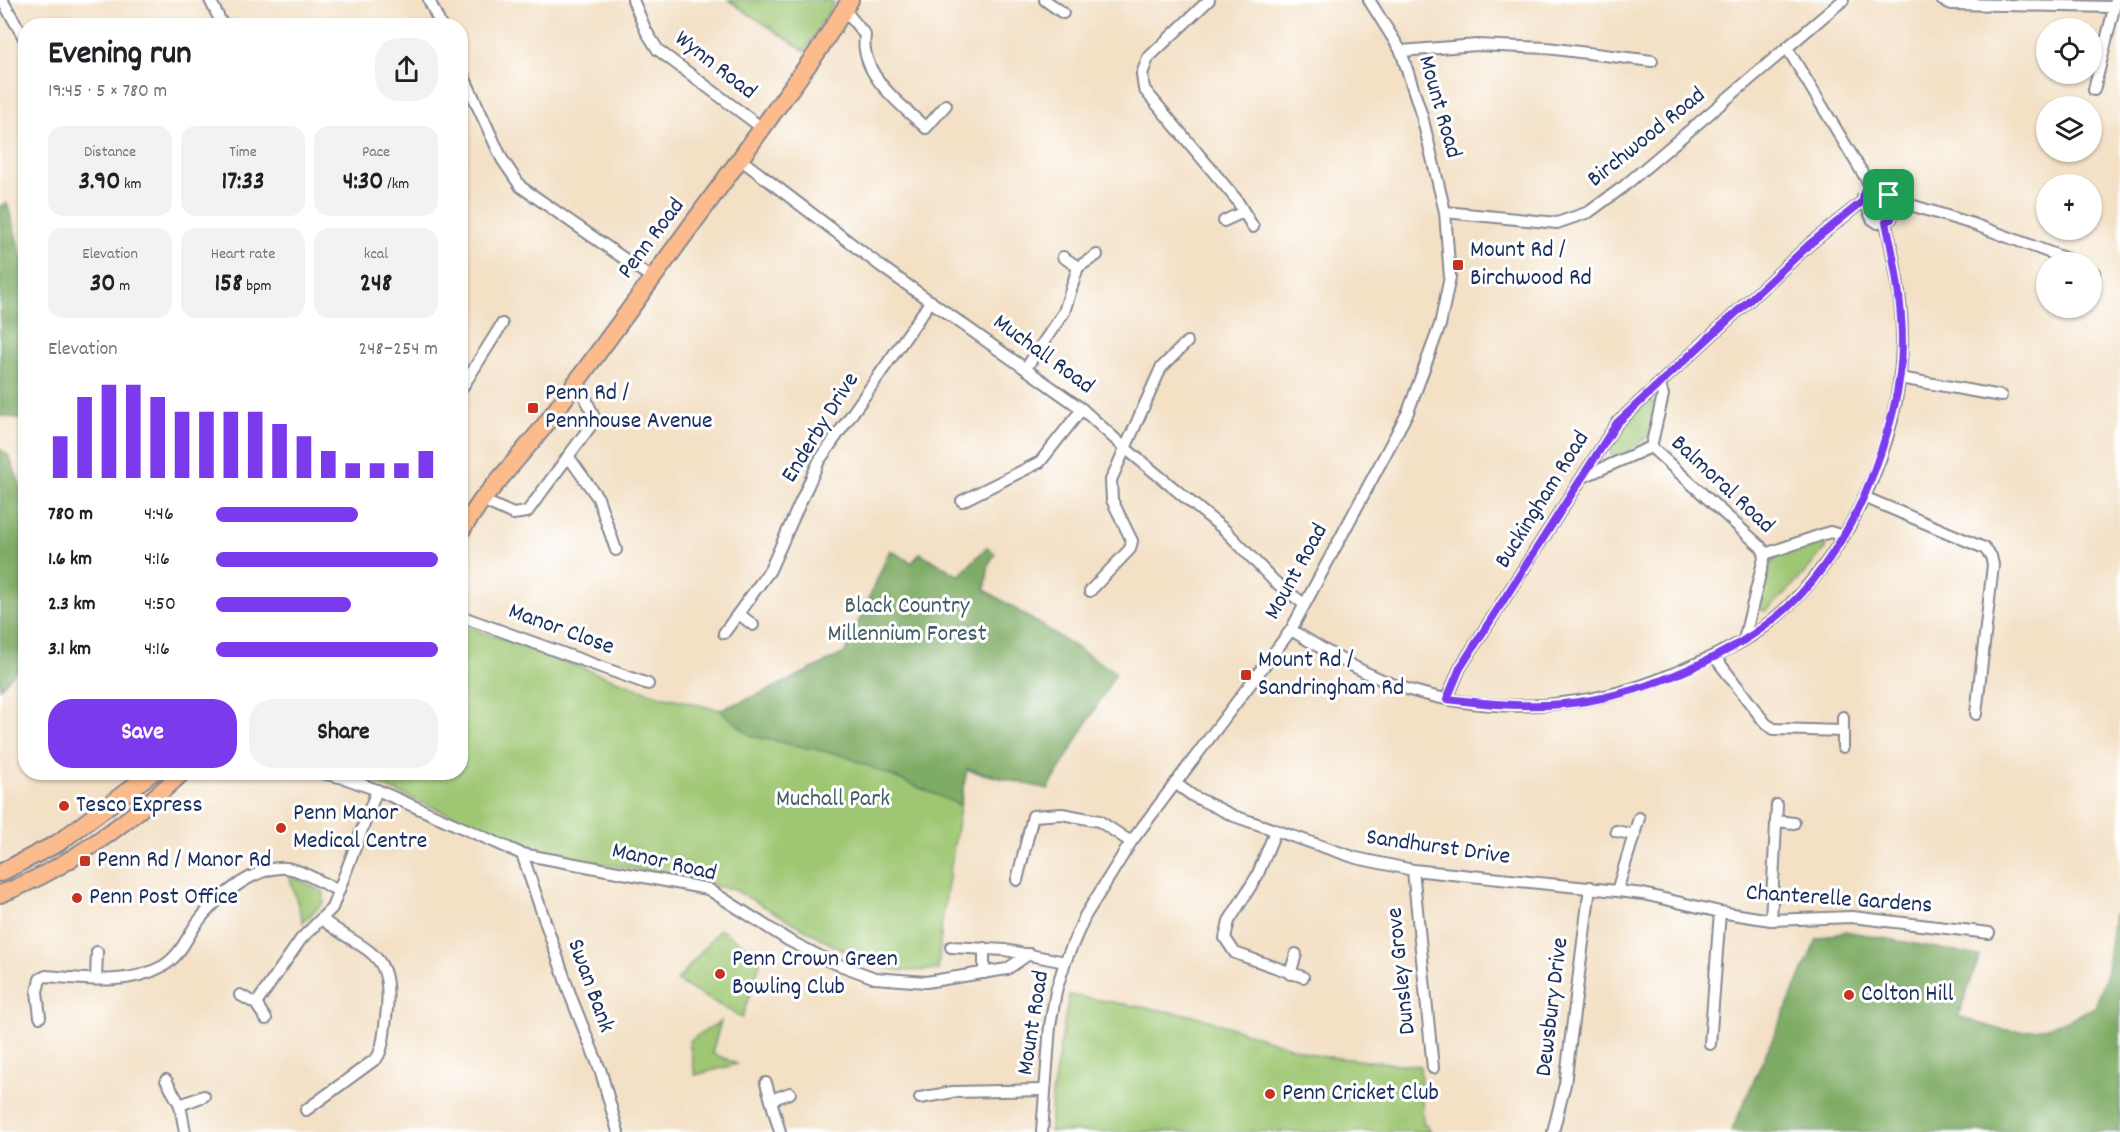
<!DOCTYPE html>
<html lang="en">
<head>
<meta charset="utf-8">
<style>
	body { margin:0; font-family:Dekko,sans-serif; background:#f2f2f2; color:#202124; height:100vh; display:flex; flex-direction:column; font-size:22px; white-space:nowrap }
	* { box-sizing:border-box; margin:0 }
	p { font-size:20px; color:#757577 }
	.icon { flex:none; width:33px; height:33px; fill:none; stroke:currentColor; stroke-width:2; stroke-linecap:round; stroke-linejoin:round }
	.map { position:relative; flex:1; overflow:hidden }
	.side { position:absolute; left:18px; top:18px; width:450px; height:762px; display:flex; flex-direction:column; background:#fff; border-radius:24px; box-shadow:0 2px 4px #0004 }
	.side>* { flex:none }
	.fabs { position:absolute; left:2036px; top:18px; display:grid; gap:12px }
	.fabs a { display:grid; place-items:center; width:66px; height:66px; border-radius:50%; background:#fff; box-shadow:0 2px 4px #0004; font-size:30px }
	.pin { position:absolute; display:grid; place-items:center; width:51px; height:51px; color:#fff; margin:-26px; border-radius:12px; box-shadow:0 3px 9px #0006 }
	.round { display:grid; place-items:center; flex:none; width:63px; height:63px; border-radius:24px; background:#f2f2f2 }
	.summary { display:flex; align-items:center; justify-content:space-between; height:102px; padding:0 30px }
	h1 { font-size:33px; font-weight:700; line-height:45px }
	.figures { display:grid; grid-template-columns:repeat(3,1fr); gap:9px; height:102px; padding:6px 30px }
	.figures div { display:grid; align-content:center; border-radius:15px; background:#f2f2f2; text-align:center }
	.figures b { font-size:26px; font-weight:700 }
	.figures small { font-size:16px; font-weight:400 }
	.figures p { font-size:16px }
	.chart { height:168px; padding:12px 30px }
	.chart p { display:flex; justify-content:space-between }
	.chart svg { width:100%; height:108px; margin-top:6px; stroke:#7c3aed; stroke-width:6 }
	.cta { display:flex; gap:12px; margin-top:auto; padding:12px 30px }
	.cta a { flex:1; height:69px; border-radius:24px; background:#7c3aed; color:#fff; font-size:24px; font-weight:700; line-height:69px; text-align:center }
	.cta a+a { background:#f2f2f2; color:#202124 }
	ul { padding:0 30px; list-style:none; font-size:20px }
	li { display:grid; grid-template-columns:96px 72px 1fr; align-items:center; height:45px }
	li i { height:15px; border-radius:8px; background:#7c3aed }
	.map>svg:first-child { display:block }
	.green { fill:#9fc773; stroke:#5d7b68; stroke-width:1.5 }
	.forest { fill:#7fac65; stroke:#4d6e62; stroke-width:1.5 }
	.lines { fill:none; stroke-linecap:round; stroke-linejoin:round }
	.minor-casing { stroke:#878892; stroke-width:14 }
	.trunk-casing { stroke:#878892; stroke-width:20 }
	.minor { stroke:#fff; stroke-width:10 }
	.trunk { stroke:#fbbb8d; stroke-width:16 }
	.route-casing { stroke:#fff; stroke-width:12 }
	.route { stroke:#7c3aed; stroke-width:8 }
	.poi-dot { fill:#c8321e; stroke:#fff; stroke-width:2 }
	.labels { text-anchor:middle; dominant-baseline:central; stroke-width:6; stroke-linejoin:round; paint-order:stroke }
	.street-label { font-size:24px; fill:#1b2f5e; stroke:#fff }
	.poi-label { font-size:24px; fill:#1b2f5e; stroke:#fff; text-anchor:start }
	.park-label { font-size:24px; fill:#435d64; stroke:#fff }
</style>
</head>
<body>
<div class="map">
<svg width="2120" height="1132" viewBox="0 0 2120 1132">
	<rect width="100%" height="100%" fill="#fff"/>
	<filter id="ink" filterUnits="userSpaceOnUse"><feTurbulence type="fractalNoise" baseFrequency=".0167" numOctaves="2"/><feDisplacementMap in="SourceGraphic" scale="12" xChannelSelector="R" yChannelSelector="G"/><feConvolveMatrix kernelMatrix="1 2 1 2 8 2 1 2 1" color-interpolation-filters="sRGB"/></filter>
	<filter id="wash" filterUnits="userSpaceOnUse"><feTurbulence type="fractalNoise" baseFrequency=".008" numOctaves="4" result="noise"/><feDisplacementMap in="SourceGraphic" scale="24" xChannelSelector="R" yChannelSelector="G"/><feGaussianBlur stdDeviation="1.35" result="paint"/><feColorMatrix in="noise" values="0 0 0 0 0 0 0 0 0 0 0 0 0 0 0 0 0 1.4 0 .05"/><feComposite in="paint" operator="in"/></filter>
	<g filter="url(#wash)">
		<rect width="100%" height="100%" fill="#f3e0c5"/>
		<g class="green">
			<path d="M728,0H830L834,3L805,51Z"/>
			<path d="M1650,400L1656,407L1648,437L1621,455H1611L1609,447C1620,428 1633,414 1650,400Z"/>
			<path d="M1820,540L1824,541L1826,547C1807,570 1789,593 1765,611L1758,609L1767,567L1778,556Z"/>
			<path d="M987,547L995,554L989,563L985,590L1116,673L1048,789L966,770L942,922L938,970L902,971L883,967L840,949L733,889L649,874V871L551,857L352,773L460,772L461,624L657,695L720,710L765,692L845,653L890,550L912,563L920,553L959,576Z"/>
			<path d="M289,875L324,892V902L303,922Z"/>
			<path d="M720,929L762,957L742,1018L677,981Z"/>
			<path d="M1069,995L1196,1016L1318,1056L1420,1066L1423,1121L1431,1132H1050L1052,1094Z"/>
			<path d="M721,1021L712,1053L737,1064L695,1075L689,1041Z"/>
		</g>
		<g class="forest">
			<path d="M7,203L25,269V423L18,418L0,416V206Z"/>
			<path d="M0,449L9,456L25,497L26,660L0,688Z"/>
			<path d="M987,547L995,554L989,563L985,590L1116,673L1048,789L967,769L960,805L842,755L751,736L720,710L765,692L845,653L890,550L912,563L920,553L959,576Z"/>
			<path d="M2114,914L2120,916V1132H1731L1817,939L1845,931L1980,956L1958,1016C2018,1039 2038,1035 2095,1007L2106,977Z"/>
		</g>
	</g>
	<g filter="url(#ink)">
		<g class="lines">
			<defs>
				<g id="minor">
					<path d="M2,0L26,41"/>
					<path d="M210,0L223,26"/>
					<path d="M429,0L441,26"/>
					<path d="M633,0L646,31L658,50L762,128"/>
					<path d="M1045,0L1063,13"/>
					<path d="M1209,0L1148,58L1142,74L1144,89L1236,199L1253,227"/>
					<path d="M1942,0L1952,4L2114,7"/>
					<path d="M844,9L865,35C859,74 900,104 926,128L946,105"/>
					<path d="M1787,48L1871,187"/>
					<path d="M1401,51L1477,45L1547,48L1652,61"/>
					<path d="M460,68L502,159L521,187L652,278"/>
					<path d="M2094,90L2116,0"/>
					<path d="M740,159L882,267L1082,409L1125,448L1226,531L1274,581L1304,604"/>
					<path d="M1879,186C1892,193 1896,207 1891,219L1878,223L1872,219L1863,197L1871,187Z"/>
					<path d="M1891,199L1973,224L2075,262"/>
					<path d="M1445,212L1557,223L1589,212L1623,187L1843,0"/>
					<path d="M1224,221L1243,212"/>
					<path d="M1063,257L1078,267L1097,255"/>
					<path d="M2091,272L2094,273"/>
					<path d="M1026,368L1064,312L1078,267"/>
					<path d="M1900,378L2001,396"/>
					<path d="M460,391L502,324"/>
					<path d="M1651,447L1761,547L1765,554"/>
					<path d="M568,456L598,498L616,550"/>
					<path d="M1583,477L1651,447L1663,395L1659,383"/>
					<path d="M1864,497L1984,548L1991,556L1993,565L1976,714"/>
					<path d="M482,500L513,514L527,512L595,420L578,380"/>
					<path d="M962,501L1040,462L1082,409"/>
					<path d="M1090,591L1130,549L1132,541L1112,500L1111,480L1161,368L1187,342"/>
					<path d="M739,614L753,625"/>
					<path d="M460,616L648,684"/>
					<path d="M1291,630C1329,653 1367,677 1410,690C1495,716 1591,709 1672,674C1705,660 1741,646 1769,623C1848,559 1899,446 1902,346C1903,304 1895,263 1886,223"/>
					<path d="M724,633L770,570L819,461L931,301"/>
					<path d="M1744,640L1765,554L1830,532L1843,536"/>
					<path d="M1714,656L1766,724L1774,729L1843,731"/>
					<path d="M1447,699L1460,668L1617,423L1811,243L1863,201"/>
					<path d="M1843,747V717"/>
					<path d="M317,772L344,778L377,790L522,854L708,889L788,940L829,961L875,978L926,982L1007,969L1029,954"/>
					<path d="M1175,783L1193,796L1234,816L1356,858L1413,870L1617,891L1639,818"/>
					<path d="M1776,821L1794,823"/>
					<path d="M1616,831L1635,835"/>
					<path d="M1275,832L1257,876L1229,921L1225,938L1235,953L1303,977"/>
					<path d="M522,854L571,997L601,1072L618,1132"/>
					<path d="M1413,870L1433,1068"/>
					<path d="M1017,880L1033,816L1062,814L1099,821L1131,842"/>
					<path d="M1617,891L1643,894L1720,912L1771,920L1852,917L1989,933"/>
					<path d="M1771,920L1777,805"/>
					<path d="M951,947L1005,950L1065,962"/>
					<path d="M984,973V948"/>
					<path d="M1290,974L1296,954"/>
					<path d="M96,979L97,952"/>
					<path d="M240,995L256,1004L266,1019"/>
					<path d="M256,1004L301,939L332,908L377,790"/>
					<path d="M40,1017L37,992L40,979L46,976C85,979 127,986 163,966C180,956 186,939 197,923C213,901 250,870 279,868C297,866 323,884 339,891"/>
					<path d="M1710,1044L1720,912"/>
					<path d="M166,1080L180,1105L185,1132"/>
					<path d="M766,1083L780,1132"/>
					<path d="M920,1098L953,1092L1044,1090"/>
					<path d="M771,1100L790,1093"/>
					<path d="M180,1105L204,1096"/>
					<path d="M306,1110L377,1058C384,1047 384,1031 386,1018C395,949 368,955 323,920"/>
					<path d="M1042,1132L1050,1026L1056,991L1065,962L1085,916L1131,842L1291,630L1408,412L1440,325L1450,277L1445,212L1422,116L1401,51L1369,0"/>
					<path d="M1553,1132L1565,1084L1590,887"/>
				</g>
				<g id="trunk">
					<path d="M460,532L482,500L542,429L740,159L820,48L850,0"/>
					<path d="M0,873L58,843L153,772"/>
					<path d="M0,894C68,869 130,821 183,772"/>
				</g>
			</defs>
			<use href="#minor" class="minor-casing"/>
			<use href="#trunk" class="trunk-casing"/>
			<use href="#minor" class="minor"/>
			<use href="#trunk" class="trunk"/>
		</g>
	</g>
	<g class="lines" filter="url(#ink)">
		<defs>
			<path id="route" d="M1879,186C1891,193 1896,207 1891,219L1886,222C1895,263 1902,302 1902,343C1902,388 1889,430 1874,471C1858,515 1832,561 1800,595C1752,647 1661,687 1592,700C1545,709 1495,705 1447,699L1460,668L1617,423L1811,243L1863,201L1864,192L1871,187Z"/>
		</defs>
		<use href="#route" class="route-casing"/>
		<use href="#route" class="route"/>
	</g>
	<g class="poi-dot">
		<rect x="1452" y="259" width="12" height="12" rx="3"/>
		<rect x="527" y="402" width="12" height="12" rx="3"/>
		<rect x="1240" y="669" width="12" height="12" rx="3"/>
		<circle cx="64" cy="806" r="6"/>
		<circle cx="281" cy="828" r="6"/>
		<rect x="79" y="855" width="12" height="12" rx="3"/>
		<circle cx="77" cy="898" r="6"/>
		<circle cx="720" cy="974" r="6"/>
		<circle cx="1849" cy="995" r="6"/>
		<circle cx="1270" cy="1094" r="6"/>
	</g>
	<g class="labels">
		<g class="street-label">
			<text transform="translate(715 66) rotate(38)">Wynn Road</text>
			<text transform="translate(1439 107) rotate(74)">Mount Road</text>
			<text transform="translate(1647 138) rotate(-39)">Birchwood Road</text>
			<text transform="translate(652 239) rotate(-53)">Penn Road</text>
			<text transform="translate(1043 355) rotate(36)">Muchall Road</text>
			<text transform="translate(821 428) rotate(-58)">Enderby Drive</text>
			<text transform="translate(1722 485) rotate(43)">Balmoral Road</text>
			<text transform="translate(1543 500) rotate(-58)">Buckingham Road</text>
			<text transform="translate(1297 572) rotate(-61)">Mount Road</text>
			<text transform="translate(561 630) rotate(20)">Manor Close</text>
			<text transform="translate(1438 848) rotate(8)">Sandhurst Drive</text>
			<text transform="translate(664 863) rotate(13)">Manor Road</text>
			<text transform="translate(1839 900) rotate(4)">Chanterelle Gardens</text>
			<text transform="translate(1402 971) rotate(-96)">Dunsley Grove</text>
			<text transform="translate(590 986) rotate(70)">Swan Bank</text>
			<text transform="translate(1553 1007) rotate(-83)">Dewsbury Drive</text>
			<text transform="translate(1034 1023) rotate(-81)">Mount Road</text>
		</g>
		<g class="poi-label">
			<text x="1470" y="251">Mount Rd /<tspan x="1470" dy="28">Birchwood Rd</tspan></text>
			<text x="545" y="394">Penn Rd /<tspan x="545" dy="28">Pennhouse Avenue</tspan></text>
			<text x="1258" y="661">Mount Rd /<tspan x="1258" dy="28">Sandringham Rd</tspan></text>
			<text x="76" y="806">Tesco Express</text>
			<text x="293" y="814">Penn Manor<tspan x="293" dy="28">Medical Centre</tspan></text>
			<text x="97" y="861">Penn Rd / Manor Rd</text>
			<text x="89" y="898">Penn Post Office</text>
			<text x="732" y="960">Penn Crown Green<tspan x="732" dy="28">Bowling Club</tspan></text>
			<text x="1861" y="995">Colton Hill</text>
			<text x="1282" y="1094">Penn Cricket Club</text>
		</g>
		<g class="park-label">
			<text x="907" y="607">Black Country<tspan x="907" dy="28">Millennium Forest</tspan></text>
			<text x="833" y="800">Muchall Park</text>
		</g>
	</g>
</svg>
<div class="fabs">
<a><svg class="icon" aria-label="locate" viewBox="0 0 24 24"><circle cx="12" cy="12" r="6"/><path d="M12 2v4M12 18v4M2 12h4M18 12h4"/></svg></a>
<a><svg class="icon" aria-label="layers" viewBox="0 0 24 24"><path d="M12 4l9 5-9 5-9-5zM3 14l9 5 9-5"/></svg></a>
<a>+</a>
<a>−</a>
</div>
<div class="pin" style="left:1889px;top:195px;background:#1e9e55"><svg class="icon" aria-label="arrive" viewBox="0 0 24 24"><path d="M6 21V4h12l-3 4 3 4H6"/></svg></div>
<section class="side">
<div class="summary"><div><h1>Evening run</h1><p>19:45 · 5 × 780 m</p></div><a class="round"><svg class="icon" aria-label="share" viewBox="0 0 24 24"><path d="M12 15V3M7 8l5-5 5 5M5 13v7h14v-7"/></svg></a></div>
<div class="figures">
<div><p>Distance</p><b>3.90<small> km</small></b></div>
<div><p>Time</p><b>17:33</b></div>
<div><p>Pace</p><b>4:30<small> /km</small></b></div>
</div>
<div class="figures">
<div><p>Elevation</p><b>30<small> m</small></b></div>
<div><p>Heart rate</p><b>158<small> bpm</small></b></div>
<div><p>kcal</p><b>248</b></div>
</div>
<div class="chart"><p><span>Elevation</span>248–254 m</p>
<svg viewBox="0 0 160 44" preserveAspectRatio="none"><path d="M5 44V27M15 44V11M25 44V6M35 44V6M45 44V11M55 44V17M65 44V17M75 44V17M85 44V17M95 44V22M105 44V27M115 44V33M125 44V38M135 44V38M145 44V38M155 44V33"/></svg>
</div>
<ul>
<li><b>780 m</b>4:46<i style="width:64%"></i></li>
<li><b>1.6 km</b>4:16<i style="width:100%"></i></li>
<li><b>2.3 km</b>4:50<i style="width:61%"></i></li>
<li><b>3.1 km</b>4:16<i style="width:100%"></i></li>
</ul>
<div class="cta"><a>Save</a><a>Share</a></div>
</section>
</div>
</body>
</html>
